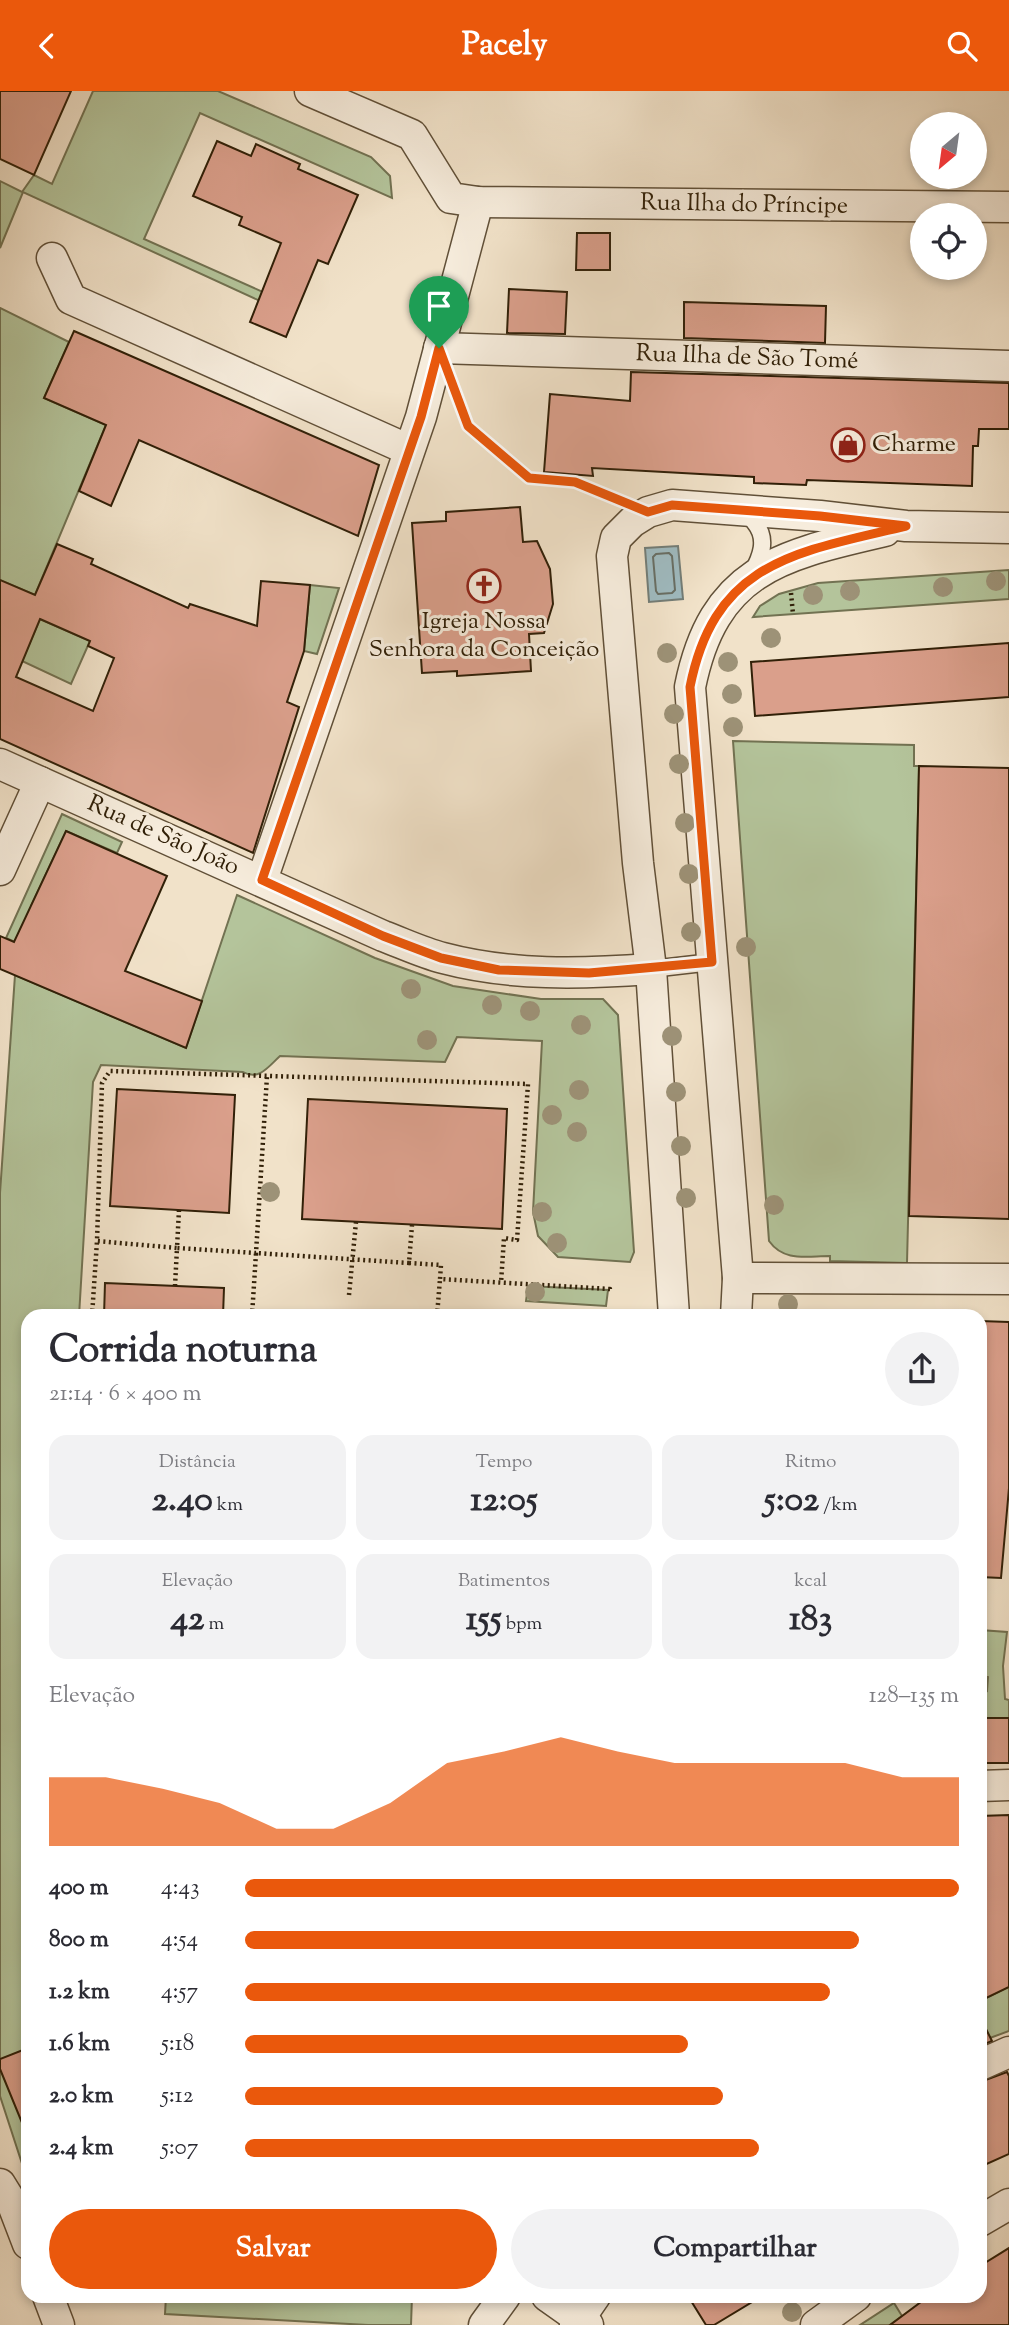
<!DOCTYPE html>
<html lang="pt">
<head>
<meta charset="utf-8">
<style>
	body { margin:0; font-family:"Sorts Mill Goudy",serif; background:#f2f2f3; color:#2b2b33; height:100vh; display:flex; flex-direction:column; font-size:26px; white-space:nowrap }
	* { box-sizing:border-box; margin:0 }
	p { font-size:23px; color:#7c7c81 }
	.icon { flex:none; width:38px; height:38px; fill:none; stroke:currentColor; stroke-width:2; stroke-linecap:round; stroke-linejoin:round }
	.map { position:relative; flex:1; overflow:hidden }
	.sheet { position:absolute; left:21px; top:1218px; width:966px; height:994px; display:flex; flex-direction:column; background:#fff; border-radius:21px; box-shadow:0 4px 10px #0003 }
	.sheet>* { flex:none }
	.needle { width:46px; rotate:209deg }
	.fabs { position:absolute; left:910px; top:21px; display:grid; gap:14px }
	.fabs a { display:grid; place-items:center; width:77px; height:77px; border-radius:50%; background:#fff; box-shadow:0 4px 10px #0003; font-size:35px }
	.pin { position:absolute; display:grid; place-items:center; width:60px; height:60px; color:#fff; margin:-72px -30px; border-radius:50% 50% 50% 0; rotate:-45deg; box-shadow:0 0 7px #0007 }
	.pin .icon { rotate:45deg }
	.round { display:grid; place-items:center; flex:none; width:74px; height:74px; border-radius:37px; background:#f2f2f3 }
	.summary { display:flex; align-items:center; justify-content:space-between; height:119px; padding:0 28px }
	h1 { font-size:38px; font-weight:700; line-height:52px }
	.figures { display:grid; grid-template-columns:repeat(3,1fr); gap:10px; height:119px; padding:7px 28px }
	.figures div { display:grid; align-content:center; border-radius:18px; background:#f2f2f3; text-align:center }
	.figures b { font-size:35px; font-weight:700 }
	.figures small { font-size:19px; font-weight:400 }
	.figures p { font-size:19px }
	.chart { height:196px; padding:14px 28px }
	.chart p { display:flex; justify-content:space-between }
	.chart svg { width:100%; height:126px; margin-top:7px; fill:#ea580c; opacity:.7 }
	.button { display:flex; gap:14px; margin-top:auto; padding:14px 28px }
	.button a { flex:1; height:80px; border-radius:42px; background:#ea580c; color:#fff; font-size:28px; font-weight:700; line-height:80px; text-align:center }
	.button a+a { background:#f2f2f3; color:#2b2b33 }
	ul { padding:0 28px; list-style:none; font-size:23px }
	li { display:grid; grid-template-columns:112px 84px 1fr; align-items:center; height:52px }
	li i { height:18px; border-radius:9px; background:#ea580c }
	header { display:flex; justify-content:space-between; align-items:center; height:91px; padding:0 28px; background:#ea580c; color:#fff; font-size:32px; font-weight:700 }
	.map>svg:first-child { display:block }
	.green { fill:#b4c49b; stroke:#727252; stroke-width:2 }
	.water { fill:#9fbbc1; stroke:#737d77; stroke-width:2 }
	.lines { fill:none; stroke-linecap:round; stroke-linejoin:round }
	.shore { stroke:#686e64; stroke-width:2 }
	.building { fill:#da9f8b; stroke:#312008; stroke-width:2; fill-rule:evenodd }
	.service-casing { stroke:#615038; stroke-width:19 }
	.minor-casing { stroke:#615038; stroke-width:33 }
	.path { stroke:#312008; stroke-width:4.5; stroke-dasharray:2 3.5; stroke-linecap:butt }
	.service { stroke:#f6ecdc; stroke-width:16 }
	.minor { stroke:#f6ecdc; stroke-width:30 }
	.tree { fill:#9d9277 }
	.route-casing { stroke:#fff; stroke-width:14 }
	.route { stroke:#ea580c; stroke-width:9 }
	.labels { text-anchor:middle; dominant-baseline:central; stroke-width:6; stroke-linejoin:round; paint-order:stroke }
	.street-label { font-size:24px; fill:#312008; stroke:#f6ecdc }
	.poi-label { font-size:24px; fill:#312008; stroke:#f6ecdc; text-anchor:start }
</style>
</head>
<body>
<header><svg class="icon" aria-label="back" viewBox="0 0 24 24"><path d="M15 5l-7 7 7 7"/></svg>Pacely<svg class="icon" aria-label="search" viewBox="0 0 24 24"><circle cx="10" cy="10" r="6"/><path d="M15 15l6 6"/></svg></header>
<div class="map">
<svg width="1009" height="2234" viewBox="0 0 1009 2234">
	<rect width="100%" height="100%" fill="#f1e2c9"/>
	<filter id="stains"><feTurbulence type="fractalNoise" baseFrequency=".00286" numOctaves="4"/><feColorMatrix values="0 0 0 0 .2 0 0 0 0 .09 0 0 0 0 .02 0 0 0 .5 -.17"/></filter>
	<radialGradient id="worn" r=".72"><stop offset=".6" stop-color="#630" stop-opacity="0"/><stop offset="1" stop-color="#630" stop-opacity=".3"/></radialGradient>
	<g class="green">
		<path d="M93,0H218L371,66L390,85L392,107L200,22L144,148L263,201L260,210L23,101L0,157V90L22,101L34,84L52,93Z"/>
		<path d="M0,217L69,251L44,307L106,334L35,504L0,489Z"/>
		<path d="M1009,479V508L753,526L760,515L779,503L818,492Z"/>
		<path d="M310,494L339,497L317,563L304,560Z"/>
		<path d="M40,528L90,550L71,593L22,570Z"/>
		<path d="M733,650L914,654V675H919L918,722L907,1172L830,1170V1165C806,1165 784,1171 769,1150Z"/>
		<path d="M62,723L122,751L117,762L66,740L31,815L68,875L6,847Z"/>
		<path d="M237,804L375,867L453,895L541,908H603L618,924L634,1161L630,1171L558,1166L538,1145L533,1121L542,950L457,946L445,971L280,965C268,976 259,990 243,981L101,974L93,991L79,1225H28V2091L0,2005V1102L15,884L186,957Z"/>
		<path d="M528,1195L608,1199L606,1215L526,1210Z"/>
		<path d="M980,1539L1007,1541L1003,1575L1005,1608L1009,1609V1627H980V1599L987,1600L988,1586L980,1585Z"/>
		<path d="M1009,1896V1940L990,1947L980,1926V1910Z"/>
		<path d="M166,2205H412L411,2234H368L165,2223Z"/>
		<path d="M894,2212L902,2225L890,2234H860Z"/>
	</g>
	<path class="water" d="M678,455L683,508L649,511L645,457Z"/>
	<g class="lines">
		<path class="shore" d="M669,462L672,465L675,499L672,502L658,503L656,500L653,466L656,463Z"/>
	</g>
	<g class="building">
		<path d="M0,0H71L34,84L0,68Z"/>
		<path d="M217,50L251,65L256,53L300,73L298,78L358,104L328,173L318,169L286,246L250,231L281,152L239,134L242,126L193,105Z"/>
		<path d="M577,142H610V179H576Z"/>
		<path d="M509,198L567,201L565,243L507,242Z"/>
		<path d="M684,211L826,215L825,252L684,247Z"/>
		<path d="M74,240L379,374L358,445L139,349L111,415L79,400L106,334L44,307Z"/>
		<path d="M631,281L1009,292V338H979L978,355H973L972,395L807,389L806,394L754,392V386L592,377L593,385L544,381L550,303L630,310Z"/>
		<path d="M520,416L523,451L537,450L550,478L553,513L544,542L529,543L531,580L457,585V580L422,582L412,432L446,430V421Z"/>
		<path d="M57,453L93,468L91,473L188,517L190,513L257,535L261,490L310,494L304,560L287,611L299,616L253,762L0,648V489L35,504ZM40,528L90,550L88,555L114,567L93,620L16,586Z"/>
		<path d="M1009,552V606L755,625L751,571Z"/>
		<path d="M919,675L1009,677V1128L909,1125Z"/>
		<path d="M66,740L167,785L125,880L202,910L186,957L0,878V845L14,851Z"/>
		<path d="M117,998L235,1004L229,1122L110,1115Z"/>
		<path d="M308,1008L507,1018L502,1138L302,1128Z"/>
		<path d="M105,1192L224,1197L223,1225H104Z"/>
		<path d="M980,1230L1009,1231V1397L1001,1487L980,1486Z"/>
		<rect x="980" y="1627" width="29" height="45"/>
		<path d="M1009,1724V1896L980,1910V1725Z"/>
		<path d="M980,1926L992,1950L980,1955Z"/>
		<path d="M28,1957V2043L27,2044L0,1978V1968Z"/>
		<path d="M1007,1981L1009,1985V2063L980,2076V1991Z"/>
		<path d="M1009,2157V2234H890L929,2205H980V2175Z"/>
		<path d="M688,2205H762L714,2234H706Z"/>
	</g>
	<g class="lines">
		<defs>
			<g id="service">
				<path d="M742,422C749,423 751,426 755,432C768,448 761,466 752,482"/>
				<path d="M651,878L712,871"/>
			</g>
			<g id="minor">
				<path d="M310,0L412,44L451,107L478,111L1009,116"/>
				<path d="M52,167L71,208L409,359"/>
				<path d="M439,257L1009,275"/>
				<path d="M0,673L383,845C402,852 423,862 443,867C511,885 581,883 651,878"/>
				<path d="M0,779L40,691"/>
				<path d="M262,789L421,326L478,111"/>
				<path d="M738,1187L1009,1188"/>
				<path d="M674,1225L651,878L638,772L612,465L616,447L632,431L648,421L672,414L820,425L906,435L1009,437"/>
				<path d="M736,1225L738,1187L690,596C714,477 782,464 885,440"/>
				<path d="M980,1695L1009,1694"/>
				<path d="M980,1974L1009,1961"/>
				<path d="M0,2093L13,2114L28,2153"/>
				<path d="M980,2130L1009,2113"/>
				<path d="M48,2205L59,2234"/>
				<path d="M547,2205L588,2234"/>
				<path d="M484,2234L505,2205"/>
				<path d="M575,2234L595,2205"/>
				<path d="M816,2234L856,2205"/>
			</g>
		</defs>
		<use href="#service" class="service-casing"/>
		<use href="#minor" class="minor-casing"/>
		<g class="path">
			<path d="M459,312L468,335L529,387L575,391L612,406"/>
			<path d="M791,502L793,523"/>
			<path d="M179,1119L177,1157L97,1150L102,992L110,980L528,993L517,1149L504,1147L501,1192"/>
			<path d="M409,1172L441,1174L440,1188L610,1198V1200"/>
			<path d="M175,1195L177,1157L256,1162L267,985"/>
			<path d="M349,1204L356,1131"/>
			<path d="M92,1225L97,1150"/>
			<path d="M252,1225L256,1162L409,1172L412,1134"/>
			<path d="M437,1225L440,1188"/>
		</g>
		<use href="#service" class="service"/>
		<use href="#minor" class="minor"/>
	</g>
	<g class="tree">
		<circle cx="996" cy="490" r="10"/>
		<circle cx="943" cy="496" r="10"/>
		<circle cx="850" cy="500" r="10"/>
		<circle cx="813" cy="504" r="10"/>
		<circle cx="771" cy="547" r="10"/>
		<circle cx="667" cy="562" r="10"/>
		<circle cx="728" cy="571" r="10"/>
		<circle cx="732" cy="603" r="10"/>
		<circle cx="674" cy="623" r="10"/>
		<circle cx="733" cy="636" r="10"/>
		<circle cx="679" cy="673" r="10"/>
		<circle cx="685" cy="732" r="10"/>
		<circle cx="689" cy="783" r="10"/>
		<circle cx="691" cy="841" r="10"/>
		<circle cx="746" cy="856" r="10"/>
		<circle cx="411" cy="898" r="10"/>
		<circle cx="492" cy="914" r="10"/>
		<circle cx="530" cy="920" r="10"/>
		<circle cx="581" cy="934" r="10"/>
		<circle cx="672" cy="945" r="10"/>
		<circle cx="427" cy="949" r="10"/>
		<circle cx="579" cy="999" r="10"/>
		<circle cx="676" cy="1001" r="10"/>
		<circle cx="552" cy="1024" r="10"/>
		<circle cx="577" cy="1041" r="10"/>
		<circle cx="681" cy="1055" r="10"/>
		<circle cx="270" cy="1101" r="10"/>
		<circle cx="686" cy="1107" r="10"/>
		<circle cx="774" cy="1114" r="10"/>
		<circle cx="542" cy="1121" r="10"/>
		<circle cx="557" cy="1152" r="10"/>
		<circle cx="535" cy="1201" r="10"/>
		<circle cx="788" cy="1213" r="10"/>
		<circle cx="792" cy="2221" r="10"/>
	</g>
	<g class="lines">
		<defs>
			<path id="route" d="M439,257L468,335L529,387L575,391L648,421L672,414L820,425L906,435C798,461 715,469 690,596L712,871L589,882L499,879L441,867L383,845L262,789L421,326Z"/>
		</defs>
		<use href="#route" class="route-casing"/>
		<use href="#route" class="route"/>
	</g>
	<defs>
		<symbol id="shop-ring" viewBox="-11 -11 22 22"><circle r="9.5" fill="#f6ecdc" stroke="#8f2418" stroke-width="1.5"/><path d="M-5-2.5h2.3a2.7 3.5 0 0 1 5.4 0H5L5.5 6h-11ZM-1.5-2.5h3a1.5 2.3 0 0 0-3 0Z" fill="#8f2418"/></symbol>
		<symbol id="church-ring" viewBox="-11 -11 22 22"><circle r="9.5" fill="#f6ecdc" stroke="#8f2418" stroke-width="1.5"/><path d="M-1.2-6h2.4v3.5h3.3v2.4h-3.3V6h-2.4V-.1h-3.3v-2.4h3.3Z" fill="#8f2418"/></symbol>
	</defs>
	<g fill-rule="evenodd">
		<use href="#shop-ring" x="829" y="335" width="38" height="38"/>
		<use href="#church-ring" x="465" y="476" width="38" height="38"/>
	</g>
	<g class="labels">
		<g class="street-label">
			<text transform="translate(744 114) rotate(1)">Rua Ilha do Príncipe</text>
			<text transform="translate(747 267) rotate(2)">Rua Ilha de São Tomé</text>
			<text transform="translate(163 745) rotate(24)">Rua de São João</text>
		</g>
		<g class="poi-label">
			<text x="872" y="354">Charme</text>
			<text x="484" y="531" text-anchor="middle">Igreja Nossa<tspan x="484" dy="28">Senhora da Conceição</tspan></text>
		</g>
	</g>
	<rect width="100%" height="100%" filter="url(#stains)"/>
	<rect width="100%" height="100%" fill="url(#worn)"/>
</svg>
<div class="fabs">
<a><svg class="needle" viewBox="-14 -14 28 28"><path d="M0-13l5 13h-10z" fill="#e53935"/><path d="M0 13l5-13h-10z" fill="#7c7c81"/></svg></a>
<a><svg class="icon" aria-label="locate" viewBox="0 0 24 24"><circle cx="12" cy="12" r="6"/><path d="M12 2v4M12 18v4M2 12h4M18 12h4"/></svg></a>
</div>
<div class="pin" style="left:439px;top:257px;background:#1e9e55"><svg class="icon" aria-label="arrive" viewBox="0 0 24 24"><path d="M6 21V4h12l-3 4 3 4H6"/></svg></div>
<section class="sheet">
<div class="summary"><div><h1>Corrida noturna</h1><p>21:14 · 6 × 400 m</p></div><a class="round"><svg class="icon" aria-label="share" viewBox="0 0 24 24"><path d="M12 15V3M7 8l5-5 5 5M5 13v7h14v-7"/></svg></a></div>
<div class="figures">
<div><p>Distância</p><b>2.40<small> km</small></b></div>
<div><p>Tempo</p><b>12:05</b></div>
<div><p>Ritmo</p><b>5:02<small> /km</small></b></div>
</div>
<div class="figures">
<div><p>Elevação</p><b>42<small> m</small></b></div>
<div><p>Batimentos</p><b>155<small> bpm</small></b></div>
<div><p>kcal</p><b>183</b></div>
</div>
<div class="chart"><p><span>Elevação</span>128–135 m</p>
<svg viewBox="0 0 160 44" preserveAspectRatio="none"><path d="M0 44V20L10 20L20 24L30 29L40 38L50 38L60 29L70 15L80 11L90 6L100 11L110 15L120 15L130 15L140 15L150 20L160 20V44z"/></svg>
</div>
<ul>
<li><b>400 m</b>4:43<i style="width:100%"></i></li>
<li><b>800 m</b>4:54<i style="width:86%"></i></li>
<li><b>1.2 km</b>4:57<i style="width:82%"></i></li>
<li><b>1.6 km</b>5:18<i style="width:62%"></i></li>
<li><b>2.0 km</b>5:12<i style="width:67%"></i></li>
<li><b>2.4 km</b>5:07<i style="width:72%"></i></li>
</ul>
<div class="button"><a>Salvar</a><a>Compartilhar</a></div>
</section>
</div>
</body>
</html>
